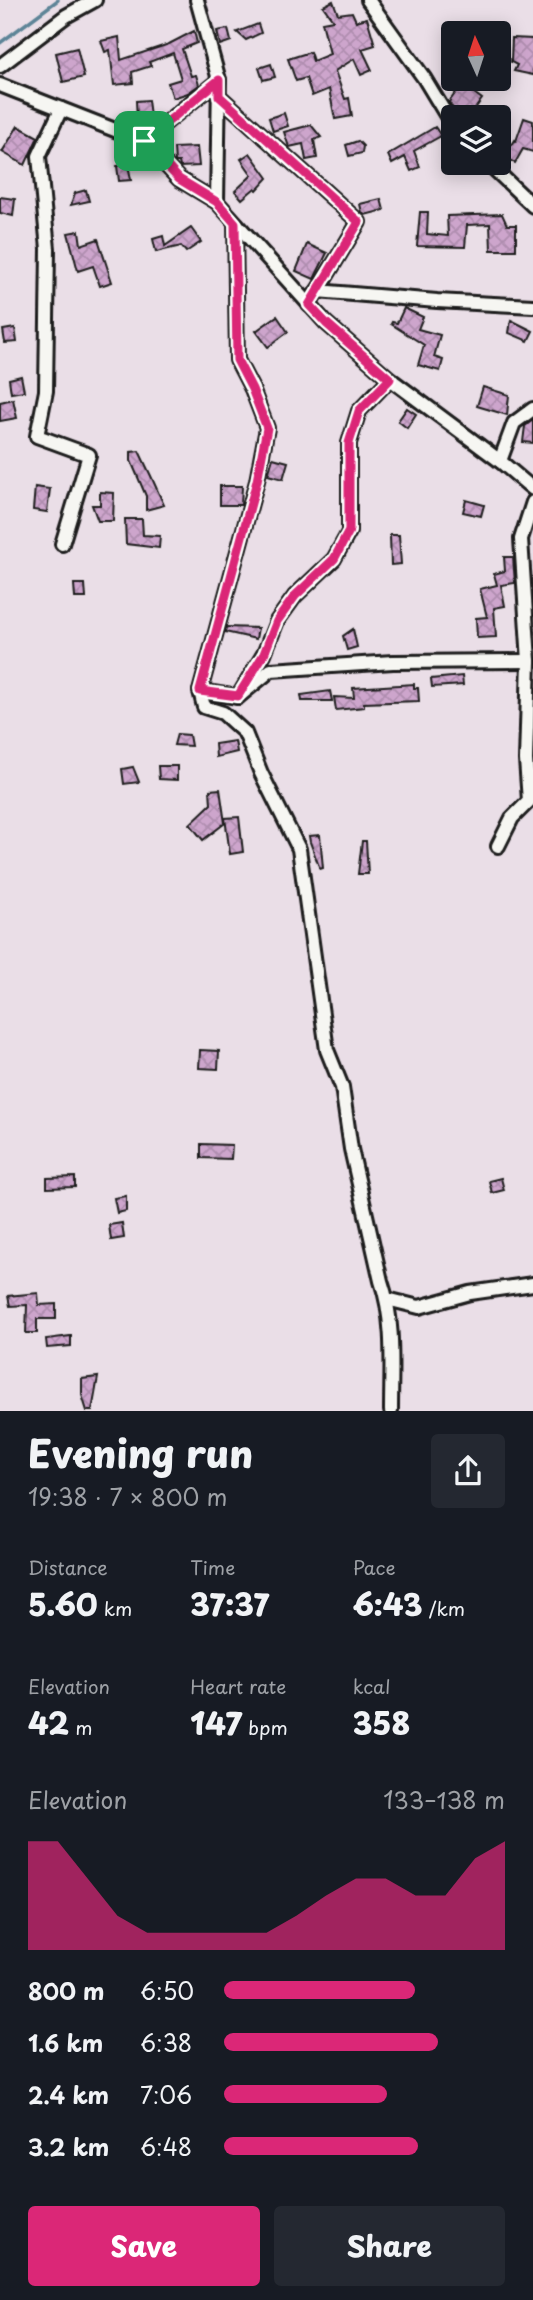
<!DOCTYPE html>
<html lang="en">
<head>
<meta charset="utf-8">
<style>
	body { margin:0; font-family:"Playpen Sans",sans-serif; background:#242831; color:#f1f3f6; height:100vh; display:flex; flex-direction:column; font-size:26px; white-space:nowrap }
	* { box-sizing:border-box; margin:0 }
	p { font-size:23px; color:#9ea1a6 }
	.icon { flex:none; width:38px; height:38px; fill:none; stroke:currentColor; stroke-width:2; stroke-linecap:round; stroke-linejoin:round }
	.map { position:relative; height:1411px; overflow:hidden }
	.drawer { display:flex; flex-direction:column; background:#171b24; flex:1 }
	.drawer>* { flex:none }
	.needle { width:46px; rotate:357deg }
	.tools { position:absolute; left:441px; top:21px; display:grid; gap:14px }
	.tools a { display:grid; place-items:center; width:70px; height:70px; border-radius:7px; background:#171b24; box-shadow:0 4px 18px #0003; font-size:35px }
	.pin { position:absolute; display:grid; place-items:center; width:60px; height:60px; color:#fff; margin:-30px; border-radius:14px; box-shadow:0 4px 10px #0006 }
	.round { display:grid; place-items:center; flex:none; width:74px; height:74px; border-radius:7px; background:#242831 }
	.overview { display:flex; align-items:center; justify-content:space-between; height:119px; padding:0 28px }
	h1 { font-size:38px; font-weight:800; line-height:52px }
	.figures { display:grid; grid-template-columns:repeat(3,1fr); gap:10px; height:119px; padding:7px 28px }
	.figures div { display:grid; align-content:center }
	.figures b { font-size:30px; font-weight:800 }
	.figures small { font-size:19px; font-weight:400 }
	.figures p { font-size:19px }
	.chart { height:196px; padding:14px 28px }
	.chart p { display:flex; justify-content:space-between }
	.chart svg { width:100%; height:126px; margin-top:7px; fill:#db2777; opacity:.7 }
	.cta { display:flex; gap:14px; margin-top:auto; padding:14px 28px }
	.cta a { flex:1; height:80px; border-radius:7px; background:#db2777; color:#fff; font-size:28px; font-weight:800; line-height:80px; text-align:center }
	.cta a+a { background:#242831; color:#f1f3f6 }
	ul { padding:0 28px; list-style:none; font-size:23px }
	li { display:grid; grid-template-columns:112px 84px 1fr; align-items:center; height:52px }
	li i { height:18px; border-radius:9px; background:#db2777 }
	.map>svg:first-child { display:block }
	.lines { fill:none; stroke-linecap:round; stroke-linejoin:round }
	.stream { stroke:#5d8497; stroke-width:3.5 }
	.building { fill:url(#building-cross-hatch); stroke:#1c1c1c; stroke-width:2 }
	.minor-casing { stroke:#1c1c1c; stroke-width:18 }
	.minor { stroke:#f6f6f2; stroke-width:12 }
	.route-casing { stroke:#fff; stroke-width:14 }
	.route { stroke:#db2777; stroke-width:9 }
</style>
</head>
<body>
<div class="map">
<svg width="533" height="1411" viewBox="0 0 533 1411">
	<defs>
		<pattern id="building-cross-hatch" width="8" height="8" patternUnits="userSpaceOnUse" patternTransform="scale(1.75)"><rect width="8" height="8" fill="#cda5cc"/><path d="M0 0l8 8M0 8l8-8" fill="none" stroke="#af8daf"/></pattern>
	</defs>
	<rect width="100%" height="100%" fill="#eadee7"/>
	<filter id="ink" filterUnits="userSpaceOnUse"><feTurbulence type="fractalNoise" baseFrequency=".0143" numOctaves="2"/><feDisplacementMap in="SourceGraphic" scale="14" xChannelSelector="R" yChannelSelector="G"/><feConvolveMatrix kernelMatrix="1 2 1 2 8 2 1 2 1" color-interpolation-filters="sRGB"/></filter>
	<g filter="url(#ink)">
		<g class="lines">
			<path class="stream" d="M0,43L58,0"/>
		</g>
		<g class="building">
			<path d="M333,1L338,14L352,12L356,21L367,18L375,45L362,49L372,70L361,75L354,59L335,71L345,99L349,98L352,116L335,119L329,89L312,96L306,78L296,81L288,59L310,52L313,61L330,54L322,22L333,20L323,6Z"/>
			<path d="M258,24L261,33L246,40L237,32Z"/>
			<path d="M228,29L231,41L220,45L217,31Z"/>
			<path d="M194,31L197,43L182,49L191,76L196,75L199,85L188,93L173,98L168,83L181,79L173,53L149,62L151,66L132,72L133,83L114,85L110,50L105,52L101,41L119,37L121,60L169,44Z"/>
			<path d="M512,38L533,39V75L514,71L517,65L511,62Z"/>
			<path d="M77,48L84,77L63,82L56,53Z"/>
			<path d="M271,64L275,77L263,80L259,68Z"/>
			<path d="M462,84L482,99L469,117H460L456,114L449,102Z"/>
			<path d="M148,100L150,116L137,118L136,101Z"/>
			<path d="M284,113L288,126L273,131L269,118Z"/>
			<path d="M524,118L533,121V152L523,149L515,163L509,160L504,166L499,161V135L512,145L515,140L516,141Z"/>
			<path d="M311,125L321,137L314,140L317,158L306,160L303,144L289,147L284,132Z"/>
			<path d="M18,126L38,137L25,165L2,152Z"/>
			<path d="M435,127L441,136L414,151L420,167L411,171L405,157L392,164L388,155Z"/>
			<path d="M358,141L363,146L362,153L349,156L346,145Z"/>
			<path d="M197,147L199,166L180,167L179,162H175L174,148Z"/>
			<path d="M250,153L268,178L257,190L255,188L242,199L235,191L252,175L241,159Z"/>
			<path d="M128,164L131,180L119,181L117,166Z"/>
			<path d="M86,190L89,201L71,205L75,193Z"/>
			<path d="M0,197L15,199L13,216L0,213Z"/>
			<path d="M381,199L384,210L365,215L362,213L360,204Z"/>
			<path d="M420,212H428L427,234L448,236L447,216L502,214L507,225H516V250H491L490,224L467,225L465,247L417,246Z"/>
			<path d="M191,228L201,242L186,252L181,246L156,252L153,239L163,236L165,246Z"/>
			<path d="M79,231L81,245L98,239L112,282L100,286L93,266L78,271L68,233Z"/>
			<path d="M307,244L327,253L314,279L296,271Z"/>
			<path d="M404,308L423,317L418,329L440,335L434,357L443,360L440,371L418,365L424,345L391,324L392,322L397,323Z"/>
			<path d="M277,316L288,332L268,347L256,331Z"/>
			<path d="M511,320L533,331L528,341L509,333Z"/>
			<path d="M15,328L17,342L5,343L3,330Z"/>
			<path d="M21,376L24,391L11,393L9,379Z"/>
			<path d="M483,387L509,395L507,415L477,406Z"/>
			<path d="M13,399L17,418L0,421V402Z"/>
			<path d="M407,408L416,414L407,428L398,421Z"/>
			<path d="M533,420V443L523,442L525,426Z"/>
			<path d="M139,451L151,476L164,505L146,510V496L131,461V452Z"/>
			<path d="M273,458L288,462L283,479L268,475Z"/>
			<path d="M220,486H242L241,505H220Z"/>
			<path d="M35,487L50,489L47,512L33,510Z"/>
			<path d="M100,492L114,493L113,521H98L92,505H100Z"/>
			<path d="M466,500L484,505L481,516L463,512Z"/>
			<path d="M125,519H142L143,535L160,536L159,548L126,544Z"/>
			<path d="M390,535H399L401,564L391,565Z"/>
			<path d="M504,557H513L515,583L501,585L505,606L494,608L496,637L477,638L476,618L487,617L480,589L497,585L494,574L505,571Z"/>
			<path d="M74,584H85L86,598H75Z"/>
			<path d="M226,627L258,628L256,639L225,632Z"/>
			<path d="M353,629L357,647L347,650L343,636Z"/>
			<path d="M462,676L463,685L432,687L431,679Z"/>
			<path d="M414,684V688H418L419,701L364,703V707L336,710L334,697L354,698L353,688Z"/>
			<path d="M330,691L332,701H302L301,695Z"/>
			<path d="M177,734L189,735L191,746L174,745Z"/>
			<path d="M235,741L237,752L216,757L215,744Z"/>
			<path d="M158,766H177V780L159,779Z"/>
			<path d="M133,767L139,782L124,784L122,769Z"/>
			<path d="M220,789L225,823L203,840L190,824L211,804L210,790Z"/>
			<path d="M239,817L243,852L230,854L225,818Z"/>
			<path d="M320,835L323,868L320,869L310,842L309,836Z"/>
			<path d="M362,841H366L368,874H358Z"/>
			<path d="M200,1050L219,1051L218,1069L199,1068Z"/>
			<path d="M201,1144L232,1145L231,1159L201,1158Z"/>
			<path d="M75,1177V1187L47,1188V1178Z"/>
			<path d="M501,1178L504,1190L492,1193L489,1181Z"/>
			<path d="M126,1196V1211L117,1213L114,1198Z"/>
			<path d="M122,1223L124,1238L111,1240L109,1225Z"/>
			<path d="M38,1293L39,1305L56,1304V1319H37V1333H26L27,1305L10,1306L8,1296Z"/>
			<path d="M71,1336V1346L47,1348L46,1339Z"/>
			<path d="M98,1377L92,1411H87L82,1395V1379Z"/>
		</g>
		<g class="lines">
			<defs>
				<g id="minor">
					<path d="M197,0L219,80L217,202L326,323L390,379L500,461L533,489"/>
					<path d="M368,0L424,78L453,126"/>
					<path d="M0,66L66,16L95,0"/>
					<path d="M0,85L143,141L219,80"/>
					<path d="M219,96L359,222L309,305"/>
					<path d="M61,109L39,156L48,249L46,391L37,436L89,455L62,544"/>
					<path d="M143,141L179,179L217,202"/>
					<path d="M488,163L533,206"/>
					<path d="M235,223L237,360L252,389L267,428L257,481L200,691L204,707L223,713L245,733L261,773L299,849L327,1050L342,1087L351,1149L381,1281C395,1321 391,1369 391,1411"/>
					<path d="M317,291L437,301L533,306"/>
					<path d="M500,461L514,423L533,409"/>
					<path d="M200,691L238,697L271,670L393,662L529,661"/>
					<path d="M238,697L264,654L277,621L295,596L334,559L349,532V443L359,411L390,379"/>
					<path d="M498,846L512,818L529,801L526,760L529,661L521,539L533,502"/>
					<path d="M387,1299L419,1307L470,1293L533,1284"/>
				</g>
			</defs>
			<use href="#minor" class="minor-casing"/>
			<use href="#minor" class="minor"/>
		</g>
	</g>
	<g class="lines" filter="url(#ink)">
		<defs>
			<path id="route" d="M219,80V96L359,222L309,305L326,323L390,379L359,411L349,443V531L334,559L295,596L277,621L264,654L238,696L200,691L257,481L267,428L252,389L237,360L235,223L217,202L179,179L144,141Z"/>
		</defs>
		<use href="#route" class="route-casing"/>
		<use href="#route" class="route"/>
	</g>
</svg>
<div class="tools">
<a><svg class="needle" viewBox="-14 -14 28 28"><path d="M0-13l5 13h-10z" fill="#e53935"/><path d="M0 13l5-13h-10z" fill="#9ea1a6"/></svg></a>
<a><svg class="icon" aria-label="layers" viewBox="0 0 24 24"><path d="M12 4l9 5-9 5-9-5zM3 14l9 5 9-5"/></svg></a>
</div>
<div class="pin" style="left:144px;top:141px;background:#1e9e55"><svg class="icon" aria-label="arrive" viewBox="0 0 24 24"><path d="M6 21V4h12l-3 4 3 4H6"/></svg></div>
</div>
<section class="drawer">
<div class="overview"><div><h1>Evening run</h1><p>19:38 · 7 × 800 m</p></div><a class="round"><svg class="icon" aria-label="share" viewBox="0 0 24 24"><path d="M12 15V3M7 8l5-5 5 5M5 13v7h14v-7"/></svg></a></div>
<div class="figures">
<div><p>Distance</p><b>5.60<small> km</small></b></div>
<div><p>Time</p><b>37:37</b></div>
<div><p>Pace</p><b>6:43<small> /km</small></b></div>
</div>
<div class="figures">
<div><p>Elevation</p><b>42<small> m</small></b></div>
<div><p>Heart rate</p><b>147<small> bpm</small></b></div>
<div><p>kcal</p><b>358</b></div>
</div>
<div class="chart"><p><span>Elevation</span>133–138 m</p>
<svg viewBox="0 0 160 44" preserveAspectRatio="none"><path d="M0 44V6L10 6L20 19L30 32L40 38L50 38L60 38L70 38L80 38L90 32L100 25L110 19L120 19L130 25L140 25L150 12L160 6V44z"/></svg>
</div>
<ul>
<li><b>800 m</b>6:50<i style="width:68%"></i></li>
<li><b>1.6 km</b>6:38<i style="width:76%"></i></li>
<li><b>2.4 km</b>7:06<i style="width:58%"></i></li>
<li><b>3.2 km</b>6:48<i style="width:69%"></i></li>
</ul>
<div class="cta"><a>Save</a><a>Share</a></div>
</section>
</body>
</html>
